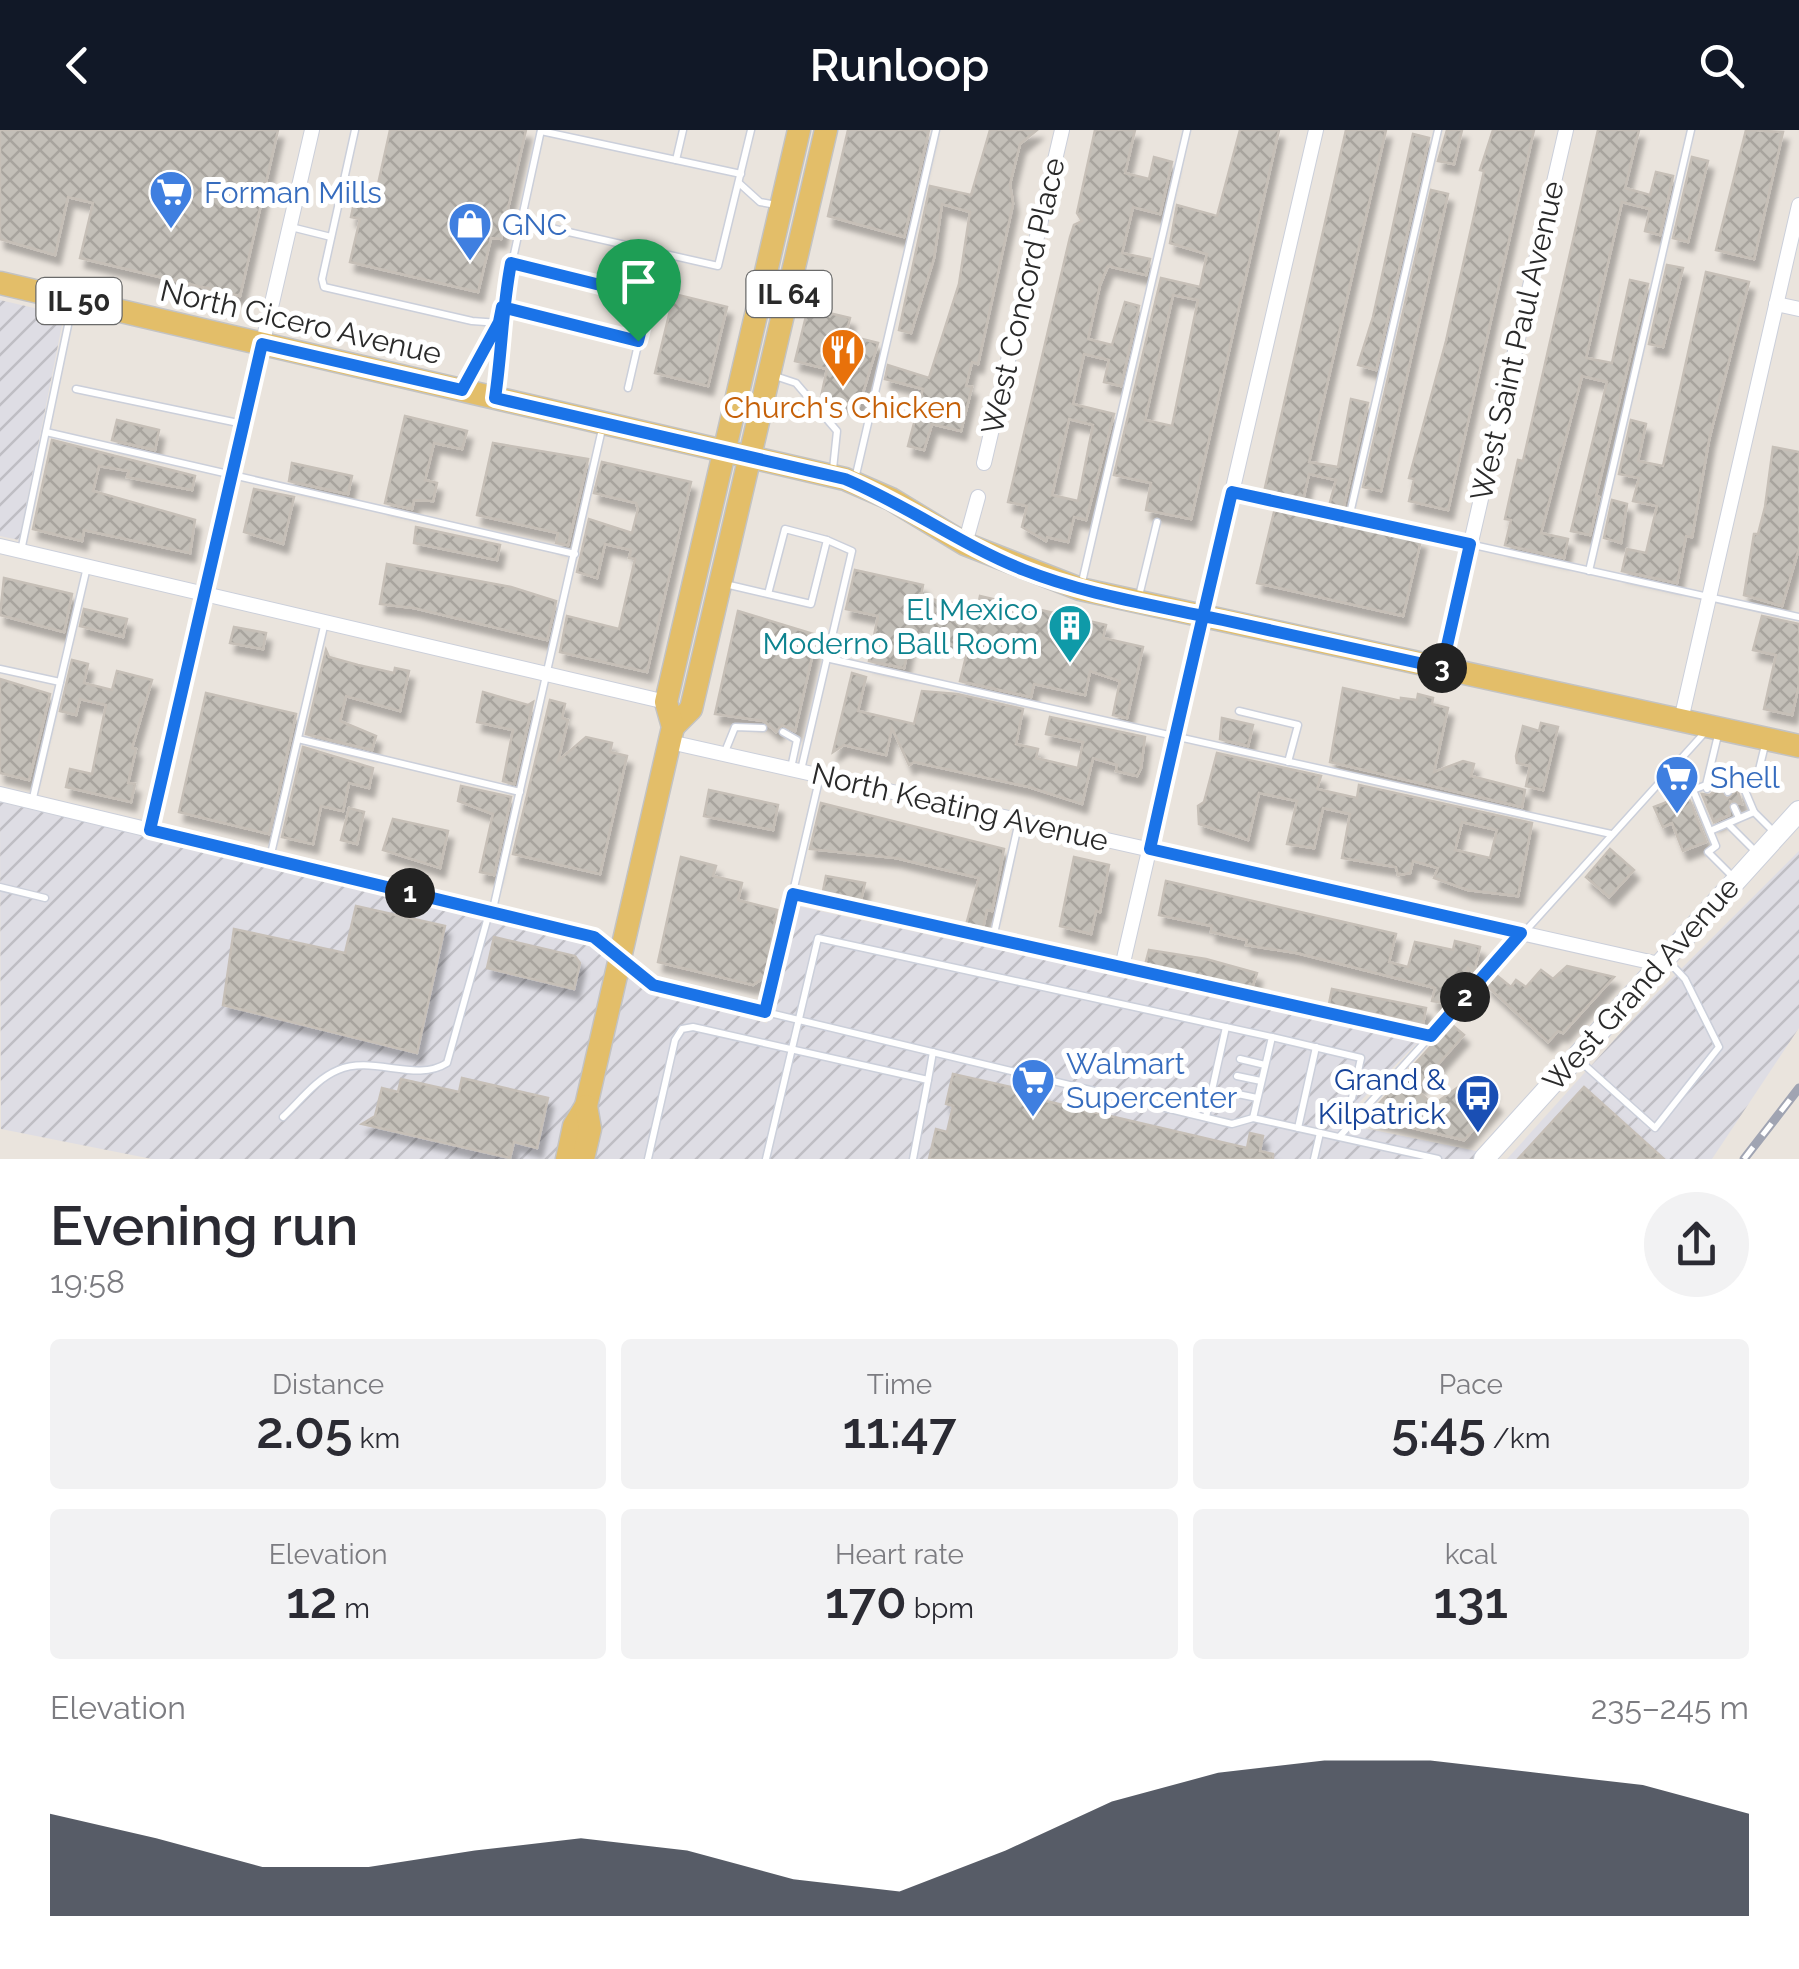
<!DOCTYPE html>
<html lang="en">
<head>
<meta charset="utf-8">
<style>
	body { margin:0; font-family:Raleway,sans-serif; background:#f2f2f3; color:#2b2b33; height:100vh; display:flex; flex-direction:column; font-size:38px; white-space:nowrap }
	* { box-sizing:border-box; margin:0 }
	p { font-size:32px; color:#7c7c81 }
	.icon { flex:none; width:55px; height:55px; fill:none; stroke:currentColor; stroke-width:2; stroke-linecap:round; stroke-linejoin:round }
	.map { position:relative; height:1029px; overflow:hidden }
	.side { display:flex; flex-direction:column; background:#fff; flex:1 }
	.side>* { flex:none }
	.pin { position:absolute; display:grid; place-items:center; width:85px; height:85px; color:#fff; margin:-102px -42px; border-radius:50% 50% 50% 0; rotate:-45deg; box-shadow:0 0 10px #0007 }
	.pin .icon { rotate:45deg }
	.km { position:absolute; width:50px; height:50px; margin:-25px; border-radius:50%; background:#222; color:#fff; font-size:28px; line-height:50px; text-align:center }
	.round { display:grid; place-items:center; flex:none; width:105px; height:105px; border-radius:52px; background:#f2f2f3 }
	.summary { display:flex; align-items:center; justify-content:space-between; height:170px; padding:0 50px }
	h1 { font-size:55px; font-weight:600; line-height:75px }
	.figures { display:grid; grid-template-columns:repeat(3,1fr); gap:15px; height:170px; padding:10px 50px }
	.figures div { display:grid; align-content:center; border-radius:10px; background:#f2f2f3; text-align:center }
	.figures b { font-size:50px; font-weight:600 }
	.figures small { font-size:28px; font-weight:400 }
	.figures p { font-size:28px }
	.chart { height:280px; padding:20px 50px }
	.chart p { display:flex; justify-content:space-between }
	.chart svg { width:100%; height:180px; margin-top:10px; fill:#111827; opacity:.7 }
	header { display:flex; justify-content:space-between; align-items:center; height:130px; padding:0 50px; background:#111827; color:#fff; font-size:45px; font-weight:600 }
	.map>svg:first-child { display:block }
	.industrial { fill:url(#industrial-furrows) }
	.building { fill:url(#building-cross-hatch); stroke:#c6bfb7; stroke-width:2.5; fill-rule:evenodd; filter:url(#shadow) }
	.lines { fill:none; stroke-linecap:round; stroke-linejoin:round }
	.service-casing { stroke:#cbcfda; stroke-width:9 }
	.minor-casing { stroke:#cbcfda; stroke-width:16 }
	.secondary-casing { stroke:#cbcfda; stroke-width:22 }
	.primary-casing { stroke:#c3c3c3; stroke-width:25 }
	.service { stroke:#fff; stroke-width:6 }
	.minor { stroke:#fff; stroke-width:14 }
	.secondary { stroke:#fff; stroke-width:20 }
	.primary { stroke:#e3be69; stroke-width:22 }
	.rail-casing { stroke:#a0a4b2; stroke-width:9 }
	.rail { stroke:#fff; stroke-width:5; stroke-dasharray:15; stroke-linecap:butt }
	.route-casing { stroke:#fff; stroke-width:20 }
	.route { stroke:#1a73e8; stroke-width:12 }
	.labels { text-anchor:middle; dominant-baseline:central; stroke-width:10; stroke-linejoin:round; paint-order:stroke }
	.shield { fill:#fff; stroke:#6a6a6a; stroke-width:2.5 }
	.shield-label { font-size:28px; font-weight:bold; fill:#2a2a2a }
	.shop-label { font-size:30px; fill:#366cbe; stroke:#fff; text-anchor:start }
	.street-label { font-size:30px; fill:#2a2a2a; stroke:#fff }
	.food-label { font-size:30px; fill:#c56008; stroke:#fff }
	.culture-label { font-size:30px; fill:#0d838f; stroke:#fff; text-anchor:end }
	.transit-label { font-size:30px; fill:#164399; stroke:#fff; text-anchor:end }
</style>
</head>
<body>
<header><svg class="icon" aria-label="back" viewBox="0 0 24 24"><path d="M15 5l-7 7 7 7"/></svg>Runloop<svg class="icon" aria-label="search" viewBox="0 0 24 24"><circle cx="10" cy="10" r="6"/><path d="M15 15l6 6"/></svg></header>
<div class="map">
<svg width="1799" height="1029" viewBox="0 0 1799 1029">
	<defs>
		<pattern id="industrial-furrows" width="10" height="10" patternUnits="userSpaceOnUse" patternTransform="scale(2.5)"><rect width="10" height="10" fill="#dedde4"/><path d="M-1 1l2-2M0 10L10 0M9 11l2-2" fill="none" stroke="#bfbec4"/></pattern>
		<pattern id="building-cross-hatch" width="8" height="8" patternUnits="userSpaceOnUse" patternTransform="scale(2.5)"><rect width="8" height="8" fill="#c3bfb8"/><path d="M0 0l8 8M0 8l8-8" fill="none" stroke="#a8a49e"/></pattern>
		<filter id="shadow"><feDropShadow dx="5" dy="9" stdDeviation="2.5" flood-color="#0004"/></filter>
	</defs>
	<rect width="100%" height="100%" fill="#eae4dd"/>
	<g class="industrial">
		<path d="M0,170L64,185L19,410L0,406Z"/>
		<path d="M0,672L589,811L656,863L767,893L797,776L1419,911L1339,993L1481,1022L1474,1029H152L1,999Z"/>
		<path d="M1799,721V898L1712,1029H1507L1652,868Z"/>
	</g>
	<g class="building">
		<path d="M0,0H278L240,166L80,128L93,73L68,67L55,125L0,109Z"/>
		<path d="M390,0H526L501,109L491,108L478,162L350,132L360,89L351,87L358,54L377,59Z"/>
		<path d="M848,0H929L904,107L828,86Z"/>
		<path d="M990,0H1037L1020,14L1010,54L1013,74L978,234L972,232L966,256L972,257L961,301L932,294L924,320L908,316L923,259L885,249L888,235L929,248L959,154L970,82L942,74L934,128L911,203L899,200L930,56L971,65Z"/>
		<path d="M1095,0H1135L1125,43L1149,49L1154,27L1172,32L1160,84L1133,77L1122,123L1150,129L1146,145L1108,136L1100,155L1088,209L1112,215L1125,172L1139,176L1121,256L1104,252L1109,230L1084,224L1073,274L1114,284L1086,390L1074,387L1068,412L1047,407L1046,411L1022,397L1027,376L1008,372L1070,107L1074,95L1082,91L1077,83ZM1069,289L1093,295L1078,371L1052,365Z"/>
		<path d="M1240,0H1279L1191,389L1146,380L1151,353L1114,345L1161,148L1200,157L1207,124L1170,113L1177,75L1217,86ZM1173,165L1198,170L1172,296L1145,290Z"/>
		<path d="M1346,0H1386L1309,332L1338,337L1351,269L1368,273L1343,379L1329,376L1336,350L1309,344L1303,370L1264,362Z"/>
		<path d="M1447,0H1462L1454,34L1438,31Z"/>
		<path d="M1493,0H1534L1448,380L1409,371L1414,349L1409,348L1446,211L1484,41L1480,40Z"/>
		<path d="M1598,0H1639L1625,58L1650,65L1656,42L1673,46L1660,105L1645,101L1650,79L1622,72L1586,228L1612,233L1630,150L1648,154L1596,366L1599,367L1590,405L1571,401L1607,252L1582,246L1541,403L1568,409L1564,428L1505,415L1511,390L1505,389L1518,330L1523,331Z"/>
		<path d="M1746,0L1783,2L1754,129L1716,120Z"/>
		<path d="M1413,4L1429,8L1376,240L1358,235L1373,187Z"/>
		<path d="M1692,27L1708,31L1688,112L1673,108Z"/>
		<path d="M1431,60L1448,64L1381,361L1363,357Z"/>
		<path d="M1667,135L1683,138L1663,217L1649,214Z"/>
		<path d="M1706,142L1749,152L1709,310L1692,407L1686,406L1677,453L1622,441L1627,419L1646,423L1657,376L1633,371L1639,348L1619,344L1631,290L1646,294L1638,331L1663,336Z"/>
		<path d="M674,164L727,177L708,256L655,243Z"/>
		<path d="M808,178L850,188L846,205L878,213L859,276L821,267L827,239L795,231Z"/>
		<path d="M405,286L467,301L462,319L434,313L425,350L437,353L433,371L414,370L412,379L385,373Z"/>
		<path d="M117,290L159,300L155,320L112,310Z"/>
		<path d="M52,310L195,346L192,360L127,347L129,341L99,336L93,361L195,390L190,423L84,400L82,411L33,399Z"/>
		<path d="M493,313L588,329L568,415L556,413L558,403L477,385Z"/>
		<path d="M1773,317L1799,322V418L1782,476L1744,465L1754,404H1758L1765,377Z"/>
		<path d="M602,332L691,352L647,542L560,522L567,486L619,499L635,429L629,428L631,420L605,414L597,448L577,442L589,389L632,403L638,379L636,373L594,363Z"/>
		<path d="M292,333L352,346L348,364L289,351Z"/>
		<path d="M254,359L294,367L283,414L244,402Z"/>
		<path d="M1612,370L1627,374L1621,413L1604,408Z"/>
		<path d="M1275,378L1421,410L1403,486L1257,453Z"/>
		<path d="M416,397L500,415L497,430L414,413Z"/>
		<path d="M387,434L511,457L556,471L547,510L414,478L380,474Z"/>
		<path d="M855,440L923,455L921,466L943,472L978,476L980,466L1106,495L1103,508L1143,517L1127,588L1113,585L1120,551L1090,541L1085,565L1034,554L1031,567L960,551L968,518L911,506L904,538L869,531L878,486L846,479Z"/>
		<path d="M4,448L72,464L64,502L0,485Z"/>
		<path d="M84,479L127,489L123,507L80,496Z"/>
		<path d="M738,481L817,505L795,601L782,595L776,602L764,591L715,584Z"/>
		<path d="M1762,486L1799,494V554L1792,585L1764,579L1776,525L1753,520Z"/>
		<path d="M234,497L266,503L263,519L230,513Z"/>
		<path d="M326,520L329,527L358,535L394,543L395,538L409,541L400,581L346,566L340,591L376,606L372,620L306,604Z"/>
		<path d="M72,530L88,534L84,553L112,560L117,541L152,550L132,618L136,619L128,653L135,654L131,672L66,657L70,639L92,644L106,575L80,569L76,585L60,581Z"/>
		<path d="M852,543L866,547L858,581L914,594L922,561L957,564L1023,579L1016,614L1038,619L1036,628L1078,638L1083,612L1046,604L1050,587L1145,607L1141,638L1137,646L1116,641L1117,635L1093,628L1082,674L1029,657L914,632L909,635L892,598L886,625L844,615L833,622Z"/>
		<path d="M0,549L50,564L29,650L0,643Z"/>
		<path d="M1343,558L1401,571V568L1417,570L1418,564L1433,568L1432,574L1448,578L1434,642L1463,631L1474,634L1471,646L1525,660L1522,677L1330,632Z"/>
		<path d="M483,562L528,575L533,572L514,654L503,651L513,600L477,592Z"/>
		<path d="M206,563L296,584L269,704L179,682Z"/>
		<path d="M550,570L565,574L562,588L568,590L558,631L586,607L612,613L610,622L627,626L600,744L513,724Z"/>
		<path d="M1222,588L1253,595L1248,616L1220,609Z"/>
		<path d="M1541,593L1558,597L1543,660L1526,656L1530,636L1517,633L1516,626L1523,596L1539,601Z"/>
		<path d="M303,617L373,638L369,658L349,653L343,681L321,676L313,714L282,707Z"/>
		<path d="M1217,623L1321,646L1317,659L1357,668L1359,655L1532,693L1518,766L1468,760L1434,748L1438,738L1413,731L1410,743L1398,745L1396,737L1342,728L1350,684L1323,678L1314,718L1287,714L1297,671L1259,663L1248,710L1199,694L1198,676L1204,672ZM1462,692L1497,700L1490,728L1455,720Z"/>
		<path d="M461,656L511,667L494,745L480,742L493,684L458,671Z"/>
		<path d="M1718,658L1727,669L1737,659L1742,674L1730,671L1729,685L1714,692L1702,664L1710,665Z"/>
		<path d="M709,660L778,675L773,700L704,686Z"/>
		<path d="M1687,664L1706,712L1683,721L1672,693L1663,697L1654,677Z"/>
		<path d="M821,673L1004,719L992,781L987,780L983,798L966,795L979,748L896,728L810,719Z"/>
		<path d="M349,678L364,682L357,714L341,710Z"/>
		<path d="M393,689L448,701L440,738L383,720Z"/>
		<path d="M1610,719L1634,740L1609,767L1586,747Z"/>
		<path d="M681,727L716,736L713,746L742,753L738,770L777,780L765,847L753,855L658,832Z"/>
		<path d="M1074,727L1109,735L1100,782L1096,781L1091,804L1060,796Z"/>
		<path d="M826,746L865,753L861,770L823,761Z"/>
		<path d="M1166,751L1396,804L1389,832L1408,837L1415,812L1453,820L1455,811L1480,817L1474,843L1468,838L1463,860L1450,874L1432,871L1435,858L1297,823L1246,815L1247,810L1211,802L1212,796L1159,785Z"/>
		<path d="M356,776L445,796L417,923L223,875L234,799L345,823Z"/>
		<path d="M494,807L575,826L580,833L574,859L487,838Z"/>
		<path d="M1149,820L1206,829L1257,843L1252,858L1162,839L1145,835Z"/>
		<path d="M1567,836L1614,847L1563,903L1558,901L1548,912L1486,855L1495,844L1511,857L1516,850L1526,857L1541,840L1553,849Z"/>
		<path d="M1332,859L1426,878L1423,894L1329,874Z"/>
		<path d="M1451,894L1464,905L1416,959L1433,975L1461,955L1468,961L1483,950L1493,959L1488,965L1497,973L1464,1010L1367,987Z"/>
		<path d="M953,944L1047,965L1046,971L1247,1018L1250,1003L1263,1006L1260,1021L1273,1024V1029H929L936,999L947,1002L953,976L946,974Z"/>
		<path d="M462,948L548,968L537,1018L514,1012L510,1028L362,994L375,986L382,958L398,962L401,949L459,962Z"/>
		<path d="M1584,957L1664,1029H1518Z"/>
	</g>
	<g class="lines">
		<defs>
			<g id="service">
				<path d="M355,0L322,149L324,157L472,191L499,193"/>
				<path d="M683,0L676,30L741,44"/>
				<path d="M541,1L676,30"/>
				<path d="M739,53L760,72L776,75"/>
				<path d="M520,91L718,136L751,0"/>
				<path d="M291,97L331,107"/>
				<path d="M511,133L649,167L628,258"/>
				<path d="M502,177L638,211"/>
				<path d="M772,245L796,253L837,301L833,339"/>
				<path d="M465,254L499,193L541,0"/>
				<path d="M76,259L243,294"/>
				<path d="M495,264L504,205L499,193"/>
				<path d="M46,302L575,424"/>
				<path d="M855,349L936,0"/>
				<path d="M1234,362L1799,487"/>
				<path d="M1349,388L1438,0"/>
				<path d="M21,421L72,176"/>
				<path d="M1589,441L1691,0"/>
				<path d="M1082,452L1187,0"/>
				<path d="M725,454C754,461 782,467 811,474L827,410L785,399L768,464"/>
				<path d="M1139,466L1157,392"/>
				<path d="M826,528L1611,704"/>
				<path d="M0,539L60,552"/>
				<path d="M1239,581L1298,595L1288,632"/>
				<path d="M783,602L797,610L791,638"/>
				<path d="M1718,605L1706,655L1693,660L1716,716L1708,722L1734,748"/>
				<path d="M298,609L520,662"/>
				<path d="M724,624L735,597L763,598"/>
				<path d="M801,640L852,421L827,410"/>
				<path d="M1739,644L1757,648L1765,615"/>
				<path d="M1724,649L1728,662"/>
				<path d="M1707,659L1706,655L1738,644L1754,682L1710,701"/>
				<path d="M32,672L87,437"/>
				<path d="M1734,677L1739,688"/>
				<path d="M1754,682L1774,702"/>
				<path d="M1728,694L1755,721"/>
				<path d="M270,728L325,492"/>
				<path d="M0,757L45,768"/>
				<path d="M793,764L1431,906"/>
				<path d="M493,779L602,299"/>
				<path d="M993,808L1019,691"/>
				<path d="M624,832L653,855L1232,994L1253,988L1438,1029"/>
				<path d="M765,882L820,646"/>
				<path d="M1272,907L1361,928L1352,968"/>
				<path d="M1240,929L1265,935"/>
				<path d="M1580,931L1655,998L1719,917L1685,849L1670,833"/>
				<path d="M1237,946L1261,951"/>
				<path d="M928,950L933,922"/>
				<path d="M1233,963L1257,968"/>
				<path d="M283,987C300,971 316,949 338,940C373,925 416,953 447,933L489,783"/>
				<path d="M1206,987L1226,897"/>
				<path d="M1298,998L1316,917"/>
				<path d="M1340,1006L1707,600"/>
				<path d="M648,1029L675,910L682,899L693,897L928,950L913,1029"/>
				<path d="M766,1029L818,808L1272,907L1253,988"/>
				<path d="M1314,1029L1320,1003"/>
			</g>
			<g id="minor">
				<path d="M1776,174L1799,179"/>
				<path d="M984,333L1062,0"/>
				<path d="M965,414L978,367"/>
				<path d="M0,416L666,572"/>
				<path d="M1442,538L1566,0"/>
				<path d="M1681,590L1799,75"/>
				<path d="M670,612L1659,834"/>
				<path d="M0,664L595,807L620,828"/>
				<path d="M150,700L312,0"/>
				<path d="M1122,837L1316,0"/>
			</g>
			<path id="secondary" d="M1484,1029L1799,681"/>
			<g id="primary">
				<path d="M0,153L845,349L891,369L965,414L1080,459L1799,616"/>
				<path d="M673,597L691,579L826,0"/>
				<path d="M567,1029L574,996L586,976L673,597L666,572L799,0"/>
				<path d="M583,1029L590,999L586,976"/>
			</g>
		</defs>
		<use href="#service" class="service-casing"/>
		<use href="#minor" class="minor-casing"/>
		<use href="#secondary" class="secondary-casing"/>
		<use href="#primary" class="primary-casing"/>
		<use href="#service" class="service"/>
		<use href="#minor" class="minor"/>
		<use href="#secondary" class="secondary"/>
		<use href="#primary" class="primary"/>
		<defs>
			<path id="rail" d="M1744,1029L1799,958"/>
		</defs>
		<use href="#rail" class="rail-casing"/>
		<use href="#rail" class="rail"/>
	</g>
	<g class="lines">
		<defs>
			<path id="route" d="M638,211L502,177L499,192L462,260L262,214L150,700L594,807L653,855L765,882L793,764L1431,906L1521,803L1150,719C1176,600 1204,481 1232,362L1470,414L1442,538L1223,490L1203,486C1143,473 1082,463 1024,440C961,415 907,375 845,349L495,268C502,221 502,180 511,133L649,167L638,211"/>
		</defs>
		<use href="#route" class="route-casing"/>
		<use href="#route" class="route"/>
	</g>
	<defs>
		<symbol id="supermarket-pin" viewBox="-11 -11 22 30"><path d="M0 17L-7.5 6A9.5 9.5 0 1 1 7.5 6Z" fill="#3f7fe0" stroke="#fff"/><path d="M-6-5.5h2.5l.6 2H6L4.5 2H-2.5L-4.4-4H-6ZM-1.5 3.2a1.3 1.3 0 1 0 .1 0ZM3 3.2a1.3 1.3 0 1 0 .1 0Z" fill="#fff"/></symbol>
		<symbol id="shop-pin" viewBox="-11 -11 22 30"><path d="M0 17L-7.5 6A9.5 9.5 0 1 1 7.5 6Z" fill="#3f7fe0" stroke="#fff"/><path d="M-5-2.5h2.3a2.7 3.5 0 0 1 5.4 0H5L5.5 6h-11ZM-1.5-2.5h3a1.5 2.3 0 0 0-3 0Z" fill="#fff"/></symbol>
		<symbol id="restaurant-pin" viewBox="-11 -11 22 30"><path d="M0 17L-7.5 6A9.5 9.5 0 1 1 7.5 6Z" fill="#e8710a" stroke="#fff"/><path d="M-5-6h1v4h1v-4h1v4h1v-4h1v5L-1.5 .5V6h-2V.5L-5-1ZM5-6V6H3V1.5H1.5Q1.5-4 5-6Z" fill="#fff"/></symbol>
		<symbol id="building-pin" viewBox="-11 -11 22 30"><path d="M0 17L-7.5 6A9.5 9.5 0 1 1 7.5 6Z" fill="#0f9aa8" stroke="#fff"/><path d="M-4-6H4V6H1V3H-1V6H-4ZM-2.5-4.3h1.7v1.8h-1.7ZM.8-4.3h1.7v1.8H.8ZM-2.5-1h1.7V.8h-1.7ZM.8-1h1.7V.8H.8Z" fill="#fff"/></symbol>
		<symbol id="bus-pin" viewBox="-11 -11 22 30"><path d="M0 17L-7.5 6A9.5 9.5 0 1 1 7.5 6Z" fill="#1a4fb4" stroke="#fff"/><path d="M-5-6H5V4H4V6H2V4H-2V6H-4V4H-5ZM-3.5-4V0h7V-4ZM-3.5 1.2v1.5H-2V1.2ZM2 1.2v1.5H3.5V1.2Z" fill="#fff"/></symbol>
	</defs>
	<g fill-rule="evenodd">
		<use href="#supermarket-pin" x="146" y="37" width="50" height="68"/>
		<use href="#shop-pin" x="445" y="69" width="50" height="68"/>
		<use href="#restaurant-pin" x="818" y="195" width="50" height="68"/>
		<use href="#building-pin" x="1045" y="471" width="50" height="68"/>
		<use href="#supermarket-pin" x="1652" y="622" width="50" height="68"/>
		<use href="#supermarket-pin" x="1008" y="925" width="50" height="68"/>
		<use href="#bus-pin" x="1453" y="941" width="50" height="68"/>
	</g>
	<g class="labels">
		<g class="shield">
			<rect x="746.5" y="141" width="85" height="46" rx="8"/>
			<rect x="36.5" y="148" width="85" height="46" rx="8"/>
		</g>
		<g class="shield-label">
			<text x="789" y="164">IL 64</text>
			<text x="79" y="171">IL 50</text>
		</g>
		<g class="shop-label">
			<text x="204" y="62">Forman Mills</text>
			<text x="502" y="94">GNC</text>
			<text x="1710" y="647">Shell</text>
			<text x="1066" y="933">Walmart<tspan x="1066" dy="34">Supercenter</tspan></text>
		</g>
		<g class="street-label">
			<text transform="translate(1023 166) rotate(-77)">West Concord Place</text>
			<text transform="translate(301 192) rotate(13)">North Cicero Avenue</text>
			<text transform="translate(1517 211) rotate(-77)">West Saint Paul Avenue</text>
			<text transform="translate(960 677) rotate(13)">North Keating Avenue</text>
			<text transform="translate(1641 854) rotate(-48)">West Grand Avenue</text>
		</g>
		<g class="food-label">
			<text x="843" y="277">Church's Chicken</text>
		</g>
		<g class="culture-label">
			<text x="1038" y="479">El Mexico<tspan x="1038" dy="34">Moderno Ball Room</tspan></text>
		</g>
		<g class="transit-label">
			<text x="1446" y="949">Grand &amp;<tspan x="1446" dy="34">Kilpatrick</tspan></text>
		</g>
	</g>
</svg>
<div class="pin" style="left:638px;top:211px;background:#1e9e55"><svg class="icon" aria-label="arrive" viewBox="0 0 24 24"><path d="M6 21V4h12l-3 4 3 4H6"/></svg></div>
<b class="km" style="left:410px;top:763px">1</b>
<b class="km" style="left:1465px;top:867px">2</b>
<b class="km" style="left:1442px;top:538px">3</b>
</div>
<section class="side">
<div class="summary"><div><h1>Evening run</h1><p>19:58</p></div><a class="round"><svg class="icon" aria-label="share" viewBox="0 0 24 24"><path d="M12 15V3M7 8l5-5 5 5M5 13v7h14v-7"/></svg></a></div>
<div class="figures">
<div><p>Distance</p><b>2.05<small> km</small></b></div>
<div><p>Time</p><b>11:47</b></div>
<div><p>Pace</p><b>5:45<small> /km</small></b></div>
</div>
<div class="figures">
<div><p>Elevation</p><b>12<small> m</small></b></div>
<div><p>Heart rate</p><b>170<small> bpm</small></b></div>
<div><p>kcal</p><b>131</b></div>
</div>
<div class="chart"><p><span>Elevation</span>235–245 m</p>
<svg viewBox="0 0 160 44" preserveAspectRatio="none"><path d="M0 44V19L10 25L20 32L30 32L40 28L50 25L60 28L70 35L80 38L90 28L100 16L110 9L120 6L130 6L140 9L150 12L160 19V44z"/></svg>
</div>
</section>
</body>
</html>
